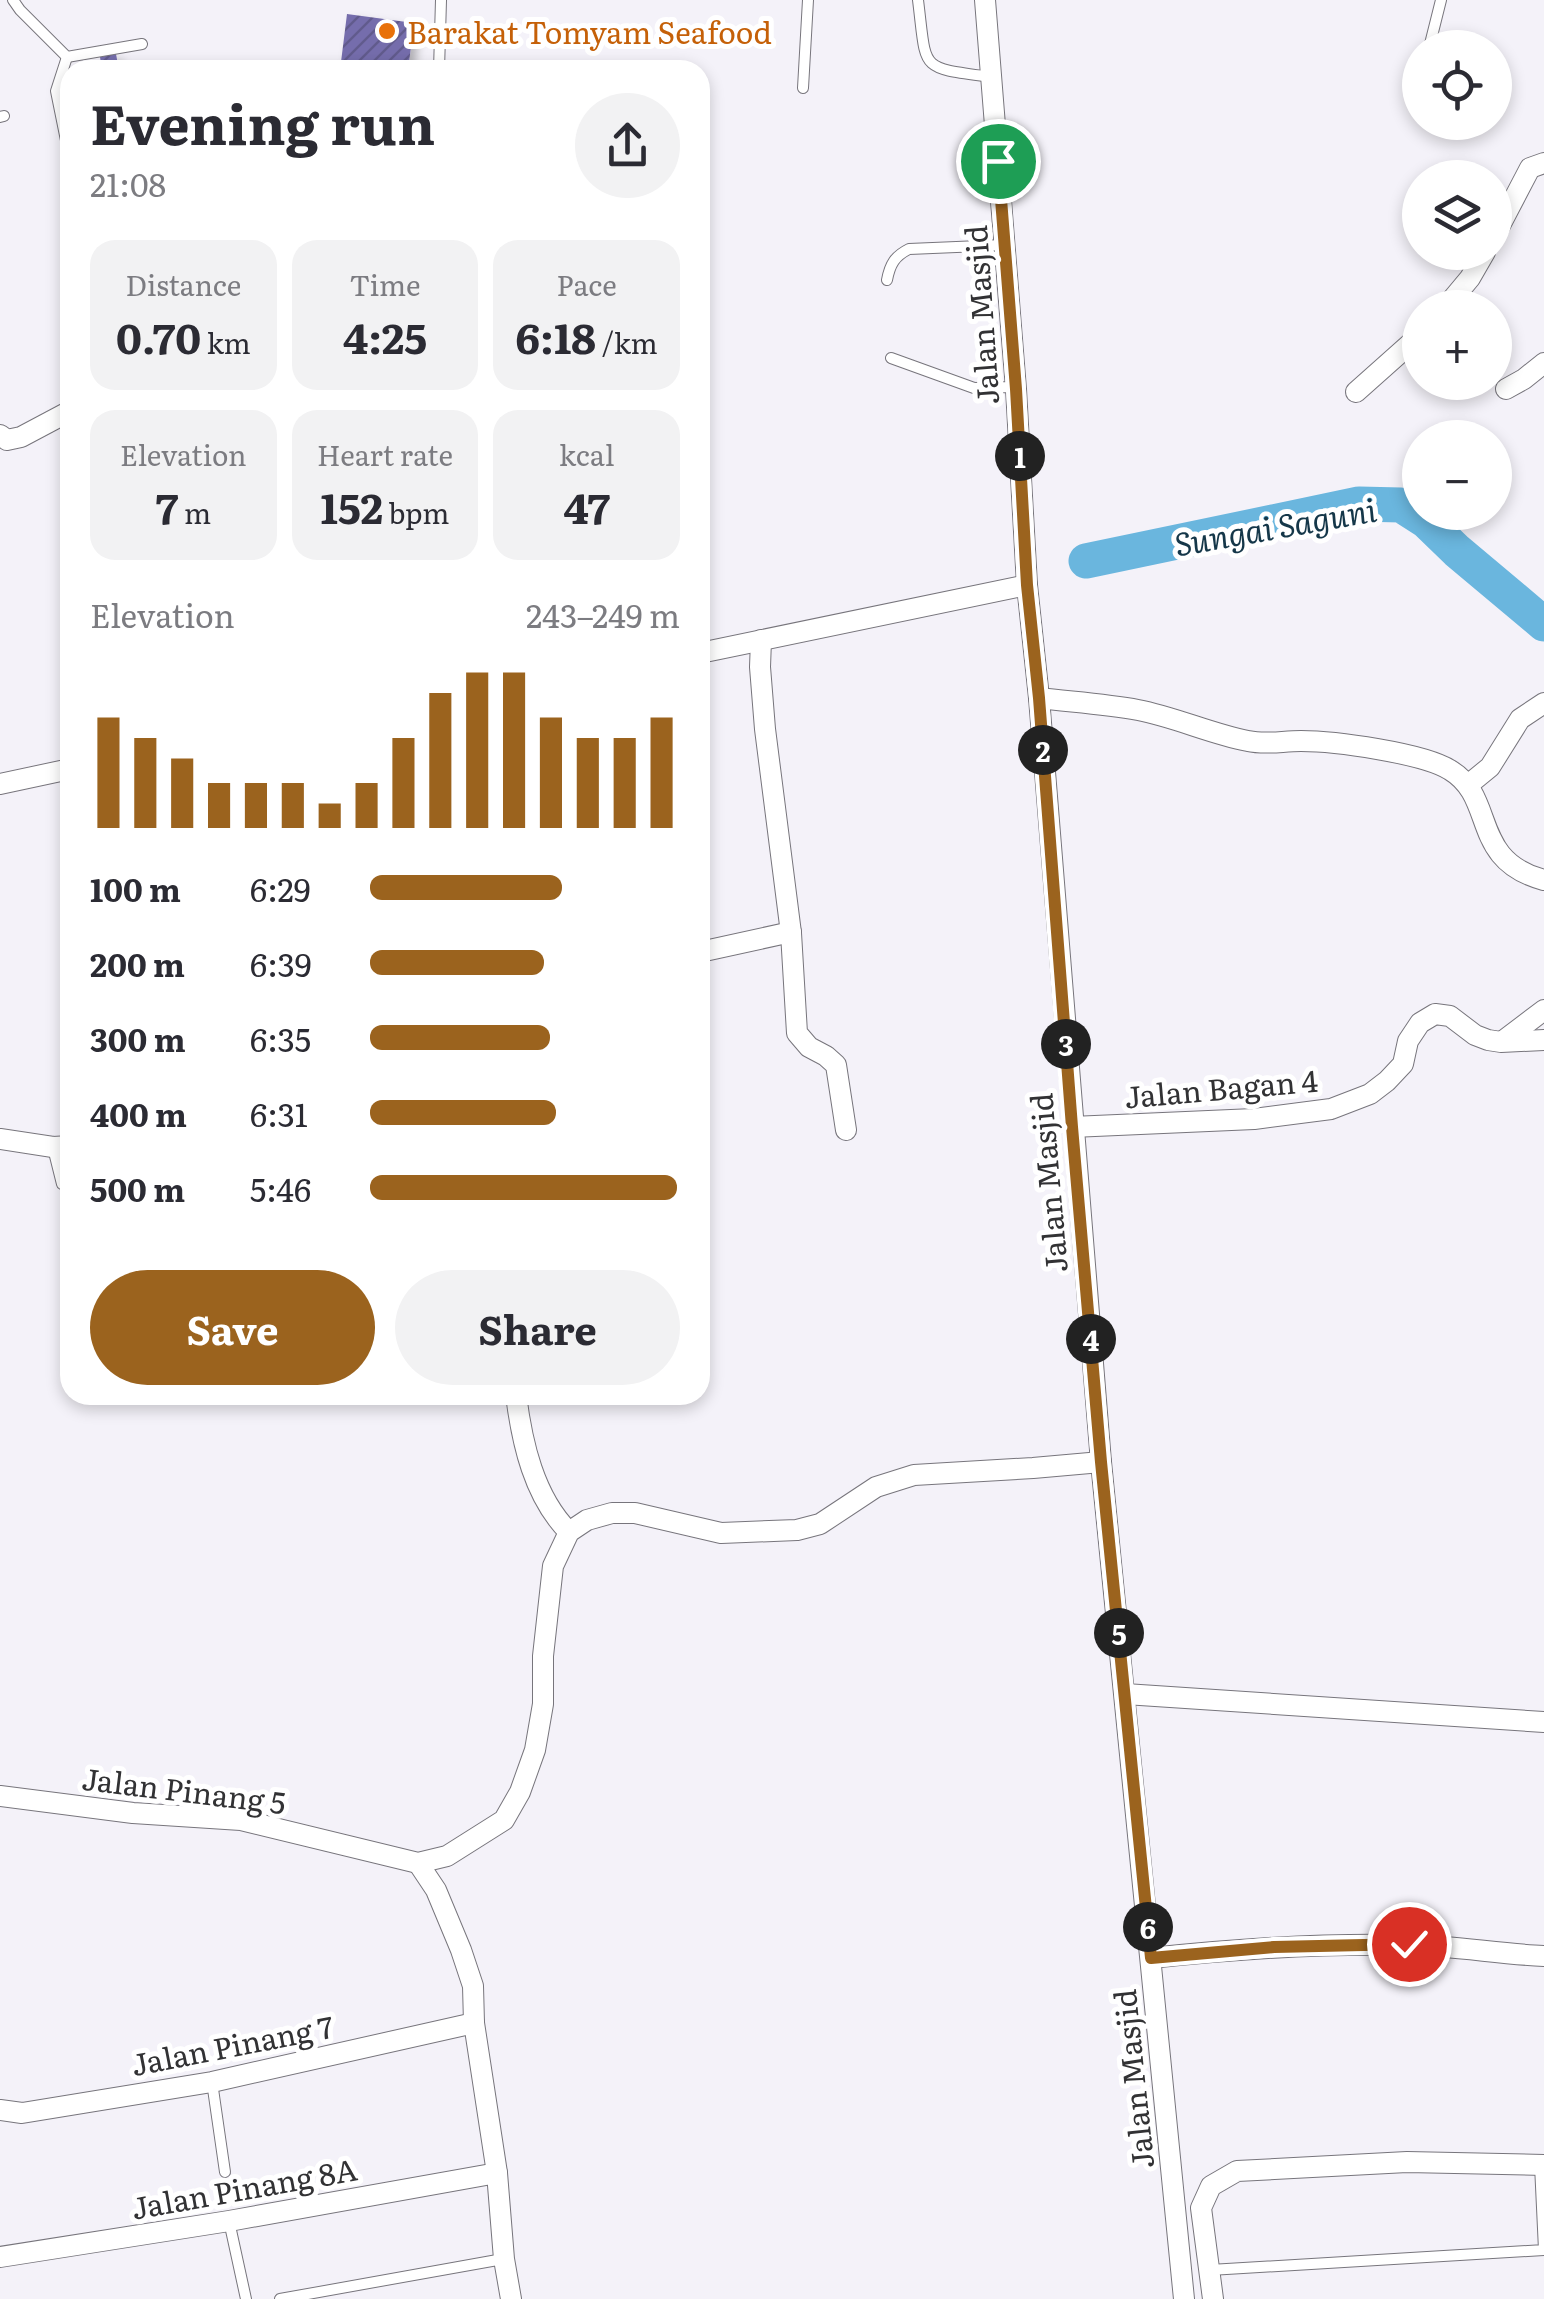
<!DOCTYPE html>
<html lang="en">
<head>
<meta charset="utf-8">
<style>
	body { margin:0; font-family:Literata,serif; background:#f2f2f3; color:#2b2b33; height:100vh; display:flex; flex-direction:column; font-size:38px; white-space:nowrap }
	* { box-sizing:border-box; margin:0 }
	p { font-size:32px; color:#7c7c81 }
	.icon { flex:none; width:55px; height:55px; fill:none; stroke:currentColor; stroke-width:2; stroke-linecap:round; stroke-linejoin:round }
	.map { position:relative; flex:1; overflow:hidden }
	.panel { position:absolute; left:60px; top:60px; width:650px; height:1345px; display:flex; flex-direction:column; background:#fff; border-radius:30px; box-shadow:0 5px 15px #0003 }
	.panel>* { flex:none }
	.buttons { position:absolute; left:1402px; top:30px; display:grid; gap:20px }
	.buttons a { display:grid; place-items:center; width:110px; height:110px; border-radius:50%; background:#fff; box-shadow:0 5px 15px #0003; font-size:50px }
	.pin { position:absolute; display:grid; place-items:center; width:85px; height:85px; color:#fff; margin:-42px; border:5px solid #fff; border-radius:50%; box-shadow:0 2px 10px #0007 }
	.km { position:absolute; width:50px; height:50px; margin:-25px; border-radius:50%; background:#222; color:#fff; font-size:28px; line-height:50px; text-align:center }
	.round { display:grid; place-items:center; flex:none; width:105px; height:105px; border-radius:52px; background:#f2f2f3 }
	.head { display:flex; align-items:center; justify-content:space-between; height:170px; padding:0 30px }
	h1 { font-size:55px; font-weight:700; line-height:75px }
	.metrics { display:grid; grid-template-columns:repeat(3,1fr); gap:15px; height:170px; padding:10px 30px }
	.metrics div { display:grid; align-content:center; border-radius:25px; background:#f2f2f3; text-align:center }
	.metrics b { font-size:42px; font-weight:700 }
	.metrics small { font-size:28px; font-weight:400 }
	.metrics p { font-size:28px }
	.chart { height:280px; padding:20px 30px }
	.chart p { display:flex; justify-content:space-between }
	.chart svg { width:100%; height:180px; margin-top:10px; stroke:#9b631e; stroke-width:6 }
	.action { display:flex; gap:20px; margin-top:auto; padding:20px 30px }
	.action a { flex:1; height:115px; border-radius:60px; background:#9b631e; color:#fff; font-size:40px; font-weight:700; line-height:115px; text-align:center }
	.action a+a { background:#f2f2f3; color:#2b2b33 }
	ul { padding:0 30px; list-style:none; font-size:32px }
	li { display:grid; grid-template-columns:160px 120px 1fr; align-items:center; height:75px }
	li i { height:25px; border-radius:12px; background:#9b631e }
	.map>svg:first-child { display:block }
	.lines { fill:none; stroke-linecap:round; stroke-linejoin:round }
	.river { stroke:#6ab6de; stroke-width:35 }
	.building { fill:url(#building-hatch); filter:url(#shadow) }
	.service-casing { stroke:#77757c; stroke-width:12 }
	.minor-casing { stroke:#77757c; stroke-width:22 }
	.service { stroke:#fff; stroke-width:10 }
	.minor { stroke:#fff; stroke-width:20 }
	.route-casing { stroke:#fff; stroke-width:20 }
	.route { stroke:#9b631e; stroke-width:12 }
	.food-dot { fill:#e8710a; stroke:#fff; stroke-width:4 }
	.labels { text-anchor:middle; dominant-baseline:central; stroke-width:10; stroke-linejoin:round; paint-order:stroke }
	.food-label { font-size:30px; fill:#c56008; stroke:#fff; text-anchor:start }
	.street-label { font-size:30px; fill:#323234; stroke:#fff }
	.water-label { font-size:32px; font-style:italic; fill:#153749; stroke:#fff }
</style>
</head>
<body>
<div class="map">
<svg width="1544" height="2299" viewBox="0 0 1544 2299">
	<defs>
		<pattern id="building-hatch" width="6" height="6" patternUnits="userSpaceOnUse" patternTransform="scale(2.5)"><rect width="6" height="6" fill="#756dac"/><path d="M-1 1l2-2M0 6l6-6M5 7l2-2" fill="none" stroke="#615a8d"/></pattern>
		<filter id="shadow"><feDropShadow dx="6" dy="6" stdDeviation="5" flood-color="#0004"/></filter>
	</defs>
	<rect width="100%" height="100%" fill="#f4f2f9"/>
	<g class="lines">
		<path class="river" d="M1086,561L1359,504L1401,505L1426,521L1457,551L1544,624"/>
	</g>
	<g class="building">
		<path d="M347,14L414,23L408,70H340Z"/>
		<path d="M116,54L119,70H102L100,57Z"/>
	</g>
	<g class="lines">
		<defs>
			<g id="service">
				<path d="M13,0L20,10L67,57L142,44"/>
				<path d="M918,0C927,72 918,67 991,77"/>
				<path d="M1430,44L1441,0"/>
				<path d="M67,57L56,91L70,160"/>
				<path d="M439,70L441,0"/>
				<path d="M803,88L808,0"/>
				<path d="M0,117L4,116"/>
				<path d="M887,280C890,264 895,256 909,249L1004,245"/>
				<path d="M891,358L974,388L1015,387"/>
				<path d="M53,1148L62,1184L70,1189"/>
				<path d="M212,2082L225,2172"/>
				<path d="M229,2221L246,2299"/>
				<path d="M1210,2270L1544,2250L1540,2165"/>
				<path d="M280,2299L503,2259"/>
			</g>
			<g id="minor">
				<path d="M985,0L1016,389L1027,585L1039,698L1101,1462L1184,2299"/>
				<path d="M1495,235L1530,168L1544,163"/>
				<path d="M1445,308L1470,278L1485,252"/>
				<path d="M1506,389L1524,379L1544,363"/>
				<path d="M1356,392L1420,335"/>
				<path d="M0,435L7,440L21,437L70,411"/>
				<path d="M761,640L760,667L765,729L791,933L797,1033L809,1047L826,1056L836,1065L846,1130"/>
				<path d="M700,653L1027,585"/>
				<path d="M1039,698C1072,702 1105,704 1138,710C1175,717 1211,734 1248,741C1266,745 1282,741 1301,741C1334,741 1423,753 1450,770C1497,798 1469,860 1544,880"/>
				<path d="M0,784L70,769"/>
				<path d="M1468,785L1490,767L1520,719L1544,703"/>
				<path d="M700,952L791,932"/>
				<path d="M1503,1041L1544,1010"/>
				<path d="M1072,1127L1254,1119L1331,1109L1370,1094L1387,1081L1403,1064L1408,1041L1420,1023L1435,1014L1450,1016L1475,1035L1488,1040L1501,1042L1544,1040"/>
				<path d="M0,1139L53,1147L70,1146"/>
				<path d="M516,1395C522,1443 534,1497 569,1532"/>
				<path d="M1125,1694L1544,1722"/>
				<path d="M0,1796L133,1813L241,1820L418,1863L447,1856L504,1820L520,1792L535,1750L543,1704V1656L553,1566L569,1532L587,1520L612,1513H635L721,1533L797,1530L820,1524L876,1487L914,1475L1033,1468L1101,1462"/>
				<path d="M418,1863L436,1890L461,1950L473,1986L474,2023L497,2173L504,2259L511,2299"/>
				<path d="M1151,1958C1235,1949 1320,1943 1405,1945C1451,1945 1498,1954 1544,1956"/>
				<path d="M0,2110L22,2113L212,2082L474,2023"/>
				<path d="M0,2257L229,2221L497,2173"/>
				<path d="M1213,2299L1201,2208L1211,2186L1237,2171L1407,2162L1544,2165"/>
			</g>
		</defs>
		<use href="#service" class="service-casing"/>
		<use href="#minor" class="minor-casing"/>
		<use href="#service" class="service"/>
		<use href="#minor" class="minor"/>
	</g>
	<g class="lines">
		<defs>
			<path id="route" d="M998,161L1016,389L1027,585L1039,698L1072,1127L1101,1462L1151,1958L1274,1947L1409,1944"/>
		</defs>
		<use href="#route" class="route-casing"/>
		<use href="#route" class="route"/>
	</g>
	<circle class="food-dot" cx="387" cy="31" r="10"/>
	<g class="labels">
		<g class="food-label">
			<text x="407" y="31">Barakat Tomyam Seafood</text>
		</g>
		<g class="street-label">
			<text transform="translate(980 315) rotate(-94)">Jalan Masjid</text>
			<text transform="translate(1221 1087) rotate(-5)">Jalan Bagan 4</text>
			<text transform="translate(1047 1183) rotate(-95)">Jalan Masjid</text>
			<text transform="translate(184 1789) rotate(7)">Jalan Pinang 5</text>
			<text transform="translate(232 2044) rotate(-11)">Jalan Pinang 7</text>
			<text transform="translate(1132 2079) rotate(-96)">Jalan Masjid</text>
			<text transform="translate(244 2187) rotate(-10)">Jalan Pinang 8A</text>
		</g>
		<g class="water-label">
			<text transform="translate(1275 525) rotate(-10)">Sungai Saguni</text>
		</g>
	</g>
</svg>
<div class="buttons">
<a><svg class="icon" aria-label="locate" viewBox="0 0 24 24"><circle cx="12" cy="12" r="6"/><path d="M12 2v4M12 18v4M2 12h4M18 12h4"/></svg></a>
<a><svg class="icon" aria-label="layers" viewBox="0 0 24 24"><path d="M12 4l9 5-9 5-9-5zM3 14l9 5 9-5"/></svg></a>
<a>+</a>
<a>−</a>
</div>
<div class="pin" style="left:998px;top:161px;background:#1e9e55"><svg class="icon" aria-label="arrive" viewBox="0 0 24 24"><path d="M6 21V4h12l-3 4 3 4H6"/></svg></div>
<div class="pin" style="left:1409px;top:1944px;background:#d93025"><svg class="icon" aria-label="check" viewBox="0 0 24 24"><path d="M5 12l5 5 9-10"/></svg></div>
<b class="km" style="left:1020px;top:456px">1</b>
<b class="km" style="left:1043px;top:750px">2</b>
<b class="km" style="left:1066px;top:1044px">3</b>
<b class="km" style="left:1091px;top:1339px">4</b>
<b class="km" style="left:1119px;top:1633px">5</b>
<b class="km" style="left:1148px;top:1927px">6</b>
<section class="panel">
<div class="head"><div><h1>Evening run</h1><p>21:08</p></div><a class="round"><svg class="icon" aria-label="share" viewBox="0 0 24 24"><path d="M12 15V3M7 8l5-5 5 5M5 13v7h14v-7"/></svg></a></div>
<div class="metrics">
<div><p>Distance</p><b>0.70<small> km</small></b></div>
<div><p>Time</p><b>4:25</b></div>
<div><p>Pace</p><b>6:18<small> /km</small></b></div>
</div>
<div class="metrics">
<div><p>Elevation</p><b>7<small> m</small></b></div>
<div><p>Heart rate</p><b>152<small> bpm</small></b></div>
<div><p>kcal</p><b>47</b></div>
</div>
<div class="chart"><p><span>Elevation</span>243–249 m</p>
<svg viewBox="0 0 160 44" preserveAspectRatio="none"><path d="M5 44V17M15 44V22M25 44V27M35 44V33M45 44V33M55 44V33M65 44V38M75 44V33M85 44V22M95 44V11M105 44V6M115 44V6M125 44V17M135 44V22M145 44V22M155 44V17"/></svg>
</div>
<ul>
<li><b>100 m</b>6:29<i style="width:62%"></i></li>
<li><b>200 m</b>6:39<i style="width:56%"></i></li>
<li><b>300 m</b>6:35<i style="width:58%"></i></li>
<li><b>400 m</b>6:31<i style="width:60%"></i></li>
<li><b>500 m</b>5:46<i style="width:99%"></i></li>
</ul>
<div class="action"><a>Save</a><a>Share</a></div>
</section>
</div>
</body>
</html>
